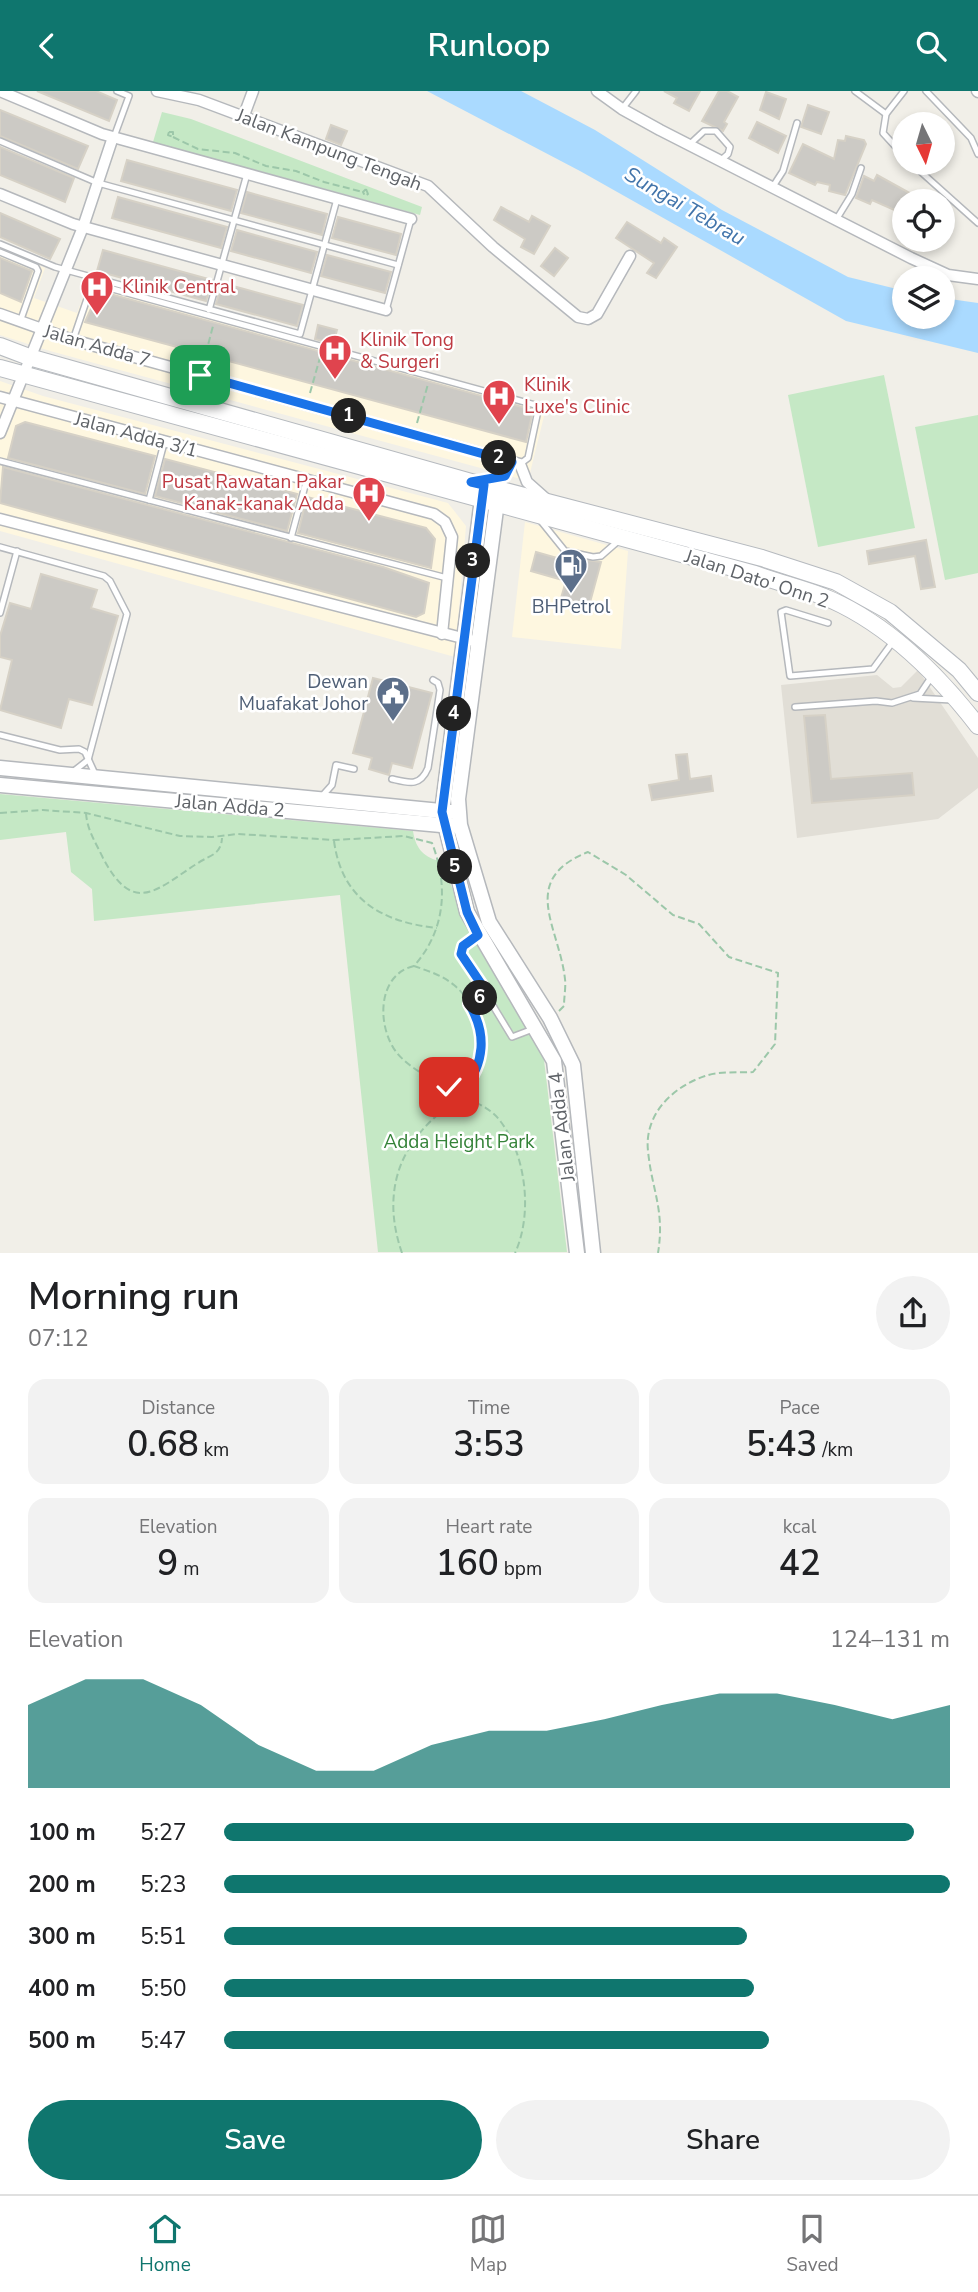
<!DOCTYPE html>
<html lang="en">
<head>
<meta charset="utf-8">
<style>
	body { margin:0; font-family:"Nunito Sans",sans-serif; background:#f2f2f2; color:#202124; height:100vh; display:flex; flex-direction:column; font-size:26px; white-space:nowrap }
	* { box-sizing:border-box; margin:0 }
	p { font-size:23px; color:#757577 }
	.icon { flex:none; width:38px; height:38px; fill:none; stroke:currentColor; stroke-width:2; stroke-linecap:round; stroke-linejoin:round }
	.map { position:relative; height:1162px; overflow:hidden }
	.side { display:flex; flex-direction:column; background:#fff; flex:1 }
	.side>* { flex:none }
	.needle { width:46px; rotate:175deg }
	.tools { position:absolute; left:892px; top:21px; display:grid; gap:14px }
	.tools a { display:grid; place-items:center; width:63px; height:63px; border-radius:50%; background:#fff; box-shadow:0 4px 10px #0003; font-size:35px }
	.pin { position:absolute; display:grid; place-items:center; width:60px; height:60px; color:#fff; margin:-30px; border-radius:14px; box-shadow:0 4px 10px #0006 }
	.km { position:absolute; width:35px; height:35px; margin:-18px; border-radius:50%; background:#222; color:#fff; font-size:19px; line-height:35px; text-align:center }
	.round { display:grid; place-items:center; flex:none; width:74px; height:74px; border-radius:37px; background:#f2f2f2 }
	.headline { display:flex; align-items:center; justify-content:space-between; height:119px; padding:0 28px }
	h1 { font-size:38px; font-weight:600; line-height:52px }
	.metrics { display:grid; grid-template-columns:repeat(3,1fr); gap:10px; height:119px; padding:7px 28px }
	.metrics div { display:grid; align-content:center; border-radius:18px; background:#f2f2f2; text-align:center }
	.metrics b { font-size:35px; font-weight:600 }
	.metrics small { font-size:19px; font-weight:400 }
	.metrics p { font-size:19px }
	.chart { height:196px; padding:14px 28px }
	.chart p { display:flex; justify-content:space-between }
	.chart svg { width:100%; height:126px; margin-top:7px; fill:#0f766e; opacity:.7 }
	.cta { display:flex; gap:14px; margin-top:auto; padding:14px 28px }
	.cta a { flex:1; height:80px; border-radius:42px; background:#0f766e; color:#fff; font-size:28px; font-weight:600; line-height:80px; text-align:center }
	.cta a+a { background:#f2f2f2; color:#202124 }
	ul { padding:0 28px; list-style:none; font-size:23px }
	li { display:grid; grid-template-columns:112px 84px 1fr; align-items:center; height:52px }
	li i { height:18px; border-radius:9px; background:#0f766e }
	header { display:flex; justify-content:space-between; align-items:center; height:91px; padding:0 28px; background:#0f766e; color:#fff; font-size:32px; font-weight:600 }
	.dock { display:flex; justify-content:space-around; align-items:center; height:98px; border-top:2px solid #e0e0e0; background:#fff; font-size:19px; color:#757577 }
	.dock a { display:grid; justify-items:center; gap:4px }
	.dock .current { color:#0f766e }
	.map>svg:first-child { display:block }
	.commercial { fill:#fef7e0 }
	.education { fill:#e1ded6 }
	.green { fill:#c5e8c5 }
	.water { fill:#aadaff }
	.building { fill:#cccac5; stroke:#d6d1c6; stroke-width:2 }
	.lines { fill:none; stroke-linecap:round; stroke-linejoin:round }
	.service-casing { stroke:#b5b8bc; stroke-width:8 }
	.minor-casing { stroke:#b5b8bc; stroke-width:13 }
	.tertiary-casing { stroke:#b5b8bc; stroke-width:17 }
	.secondary-casing { stroke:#b6babf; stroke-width:18 }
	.path { stroke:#9cc7a9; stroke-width:2; stroke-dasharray:7 3.5; stroke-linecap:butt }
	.service { stroke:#fff; stroke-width:5 }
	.minor { stroke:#fff; stroke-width:10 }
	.tertiary { stroke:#fff; stroke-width:14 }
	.secondary { stroke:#fff; stroke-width:16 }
	.route-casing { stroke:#fff; stroke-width:14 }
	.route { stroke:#1a73e8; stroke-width:9 }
	.labels { text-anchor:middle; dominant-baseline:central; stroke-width:5; stroke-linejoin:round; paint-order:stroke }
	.street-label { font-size:19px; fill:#5f6368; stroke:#fff }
	.health-label { font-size:19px; fill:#be3a42; stroke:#fff; text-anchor:start }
	.service-label { font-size:19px; fill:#4e5e75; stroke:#fff }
	.park-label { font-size:19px; fill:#348238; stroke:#fff }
	.water-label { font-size:21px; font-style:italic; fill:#4174aa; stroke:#fff }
</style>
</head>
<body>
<header><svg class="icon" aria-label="back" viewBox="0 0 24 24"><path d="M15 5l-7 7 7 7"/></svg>Runloop<svg class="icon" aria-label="search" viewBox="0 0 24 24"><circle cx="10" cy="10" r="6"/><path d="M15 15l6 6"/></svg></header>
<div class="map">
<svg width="978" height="1162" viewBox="0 0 978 1162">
	<rect width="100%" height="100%" fill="#f1efe8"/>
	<g class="commercial">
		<path d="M0,157L45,177L34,207L77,222L89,190L547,313L528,390L50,260L0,244Z"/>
		<path d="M0,290L43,305L448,412L466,435L455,566L0,440Z"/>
		<path d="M525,431L628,460L621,558L512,546Z"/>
	</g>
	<path class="education" d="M918,579L978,667V697L938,728L797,747L781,594L877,584L893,597L901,596Z"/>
	<g class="green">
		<path d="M162,21L191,28L422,116L420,124L153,51Z"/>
		<path d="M884,284L915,437L818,456L788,304Z"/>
		<path d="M978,324V482L945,489L915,336Z"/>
		<path d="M0,703L413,740C416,759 424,766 442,771L470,843L529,938L544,969L567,1161H378L340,804L94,830L92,798L71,781L66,741L0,749Z"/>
	</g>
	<path class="water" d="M427,0H521L595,39L722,119L848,186L905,200V226H943V207L978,212V262L846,230L580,80Z"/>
	<g class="building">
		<path d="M37,0H96L117,9L109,30Z"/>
		<path d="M664,0H700L689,20L674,12L677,7Z"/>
		<path d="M719,0H727L738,6L724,31L727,33L723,40L702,30Z"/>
		<path d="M766,1L786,8L779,28L760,19Z"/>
		<path d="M808,14L829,21L821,43L801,36Z"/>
		<path d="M0,19L88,55L78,78L0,45Z"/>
		<path d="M757,31L786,45L778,62L749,47Z"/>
		<path d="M331,34L347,40L341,54L326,48Z"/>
		<path d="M846,45L864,49L866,53L845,104L829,100L830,94L817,91L815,94L789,82L803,53L834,68L838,49L845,50Z"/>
		<path d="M0,56L74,87L65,111L0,84Z"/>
		<path d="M127,69L237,99L231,120L121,90Z"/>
		<path d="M877,84L924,110H905V134L895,127L899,121L872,109L870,113L856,107L864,85L874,90Z"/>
		<path d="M247,101L327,123L322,144L241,122Z"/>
		<path d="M118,106L227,136L221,157L112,127Z"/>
		<path d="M501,116L529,131L532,125L550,135L534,163L521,156L525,148L494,129Z"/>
		<path d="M0,122L60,148L50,168L0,146Z"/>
		<path d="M338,126L401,143L396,164L332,147Z"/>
		<path d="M627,131L661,152L664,147L677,156L656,187L647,182L654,172L616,147Z"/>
		<path d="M237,139L317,161L311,182L231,160Z"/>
		<path d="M555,157L568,167L554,185L541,175Z"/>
		<path d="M103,159L212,189L206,210L97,180Z"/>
		<path d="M327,164L391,181L385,202L321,185Z"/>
		<path d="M0,167L32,180L21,211L0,202Z"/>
		<path d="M222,192L303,214L297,235L216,213Z"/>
		<path d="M99,200L533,319L526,351L85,231Z"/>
		<path d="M318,234L337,239L333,253L315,248Z"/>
		<path d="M25,331L155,365L145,403L8,367L16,335Z"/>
		<path d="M165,368L297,403L287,440L155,405Z"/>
		<path d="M3,376L383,476L429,492L424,522L416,526L0,412Z"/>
		<path d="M307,406L426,437L435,448L431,477L298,442Z"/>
		<path d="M926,449L935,496L921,498L915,465L869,473L867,460Z"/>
		<path d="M536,461L571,471L572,467L601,471L589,515L561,507L566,490L531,480Z"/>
		<path d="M41,483L97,499L91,517L118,525L92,614L69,608L61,637L0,619L12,569L0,566V545L10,512L31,518Z"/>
		<path d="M373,587L432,602L412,677L392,672L389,684L369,678L372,667L353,662Z"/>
		<path d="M825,624L831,688L912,682L914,704L812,712L804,625Z"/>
		<path d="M687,663L690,688L711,685L713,700L652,709L649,694L679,689L676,664Z"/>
	</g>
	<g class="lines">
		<defs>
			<g id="service">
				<path d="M855,0L886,23"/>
				<path d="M904,0L886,23L883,42L905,66"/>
				<path d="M926,0L971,47L978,63"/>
				<path d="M622,18L636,0"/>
				<path d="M114,46L129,5L117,0"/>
				<path d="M0,50L98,92L398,174"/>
				<path d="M689,54L704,40H716L730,56L728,63L720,70"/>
				<path d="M911,72L978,132"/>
				<path d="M772,97L783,80L797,32"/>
				<path d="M836,129L852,103L861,77"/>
				<path d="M0,153L55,176L300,243L337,108"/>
				<path d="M0,161L36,176L38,180L20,231"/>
				<path d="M209,219L247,83"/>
				<path d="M386,219L411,128"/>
				<path d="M73,249L90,199L98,194L539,315L528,367L520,373"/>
				<path d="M0,370L447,487"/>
				<path d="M149,409L164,352"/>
				<path d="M540,429L565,460L593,466L601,465L617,451"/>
				<path d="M291,447L306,391"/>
				<path d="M0,456L104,485L110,490L127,523L88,669L74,680"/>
				<path d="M0,522L17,460"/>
				<path d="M828,532L786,519L781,521L790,585L873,578L892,552"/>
				<path d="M913,607L952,609"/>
				<path d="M795,616L876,610L892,612L920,603L932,585"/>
				<path d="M0,644L60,659L79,658L85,661L95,683"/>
				<path d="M392,688C409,692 420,696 428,677L440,599L438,592L433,589"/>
				<path d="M323,704L332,694L336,674L354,678"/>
				<path d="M477,844L463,855L461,862L512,946L533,938"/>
			</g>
			<g id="minor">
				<path d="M0,0L102,43L411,128"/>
				<path d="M157,0L199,9L428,95L493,156L578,226L588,228L597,223L630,165"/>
				<path d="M597,0L622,18L660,39L911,167L948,184L978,188"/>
				<path d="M977,0L978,1"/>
				<path d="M243,27L253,0"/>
				<path d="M0,103L73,133L386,219"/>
				<path d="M0,223L73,249L520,373L527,391L545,407"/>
				<path d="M0,306L434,423L445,431L452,446L442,543"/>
				<path d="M0,342L83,136L113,46"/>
				<path d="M477,390L505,385L512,371"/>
				<path d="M0,428L478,551"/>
			</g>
			<g id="tertiary">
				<path d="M483,400L442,721L467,821L554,970L577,1162"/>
				<path d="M498,403L458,708L460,734L489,831L550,927L573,974L593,1162"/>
				<path d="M0,677L451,721"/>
				<path d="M0,694L452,735"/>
			</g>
			<g id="secondary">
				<path d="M0,255L29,266L471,391L762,467L836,491L890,521L959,579L978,602"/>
				<path d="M0,277L755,483C777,491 800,497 822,505C885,530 937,582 978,635"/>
			</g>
		</defs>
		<use href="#service" class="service-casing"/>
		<use href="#minor" class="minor-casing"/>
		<use href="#tertiary" class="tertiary-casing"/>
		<use href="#secondary" class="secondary-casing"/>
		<g class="path">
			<path d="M169,41H173V46L168,44Z"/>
			<path d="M173,46L198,58L235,62L266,75L296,80L324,91L363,101"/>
			<path d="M366,98L368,103L365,105L363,101Z"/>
			<path d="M203,273L213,235"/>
			<path d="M310,302L321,263"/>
			<path d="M417,332L428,293"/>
			<path d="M0,722L43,719L86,722L180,745L212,746L238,743L334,749L404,745L432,752C449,796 445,840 414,875C428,880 442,884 454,894C486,921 489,967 463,998"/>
			<path d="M86,722C87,739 96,752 103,767C134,826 157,798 198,772C210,764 221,764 222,747"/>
			<path d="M334,750C342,809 382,831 437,837"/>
			<path d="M414,875C376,884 377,937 397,962C413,981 436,989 457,1000"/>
			<path d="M470,912L480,907"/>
			<path d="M559,920L564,915C564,906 566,896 565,888C559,835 518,789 588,761L626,784L673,824L699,833L729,866L778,882L775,953L753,981C738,982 719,980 705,985C672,996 644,1024 648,1060C652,1100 665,1119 658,1162"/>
			<circle cx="461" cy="1003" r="5.5"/>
			<path d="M466,1007C479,1013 492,1018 501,1031C526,1065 533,1123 515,1162"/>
			<path d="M402,1162C379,1096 403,1044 459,1008"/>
		</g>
		<use href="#service" class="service"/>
		<use href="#minor" class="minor"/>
		<use href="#tertiary" class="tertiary"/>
		<use href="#secondary" class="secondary"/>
	</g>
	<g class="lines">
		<defs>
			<path id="route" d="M200,284L512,371L505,385L471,391L484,394L442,721L467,821L478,844L463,855L461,863L488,903L469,913C487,942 485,973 463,998L457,1000L449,996"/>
		</defs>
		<use href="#route" class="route-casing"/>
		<use href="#route" class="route"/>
	</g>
	<defs>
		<symbol id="hospital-pin" viewBox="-11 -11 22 30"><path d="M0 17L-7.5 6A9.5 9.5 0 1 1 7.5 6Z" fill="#e0444e" stroke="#fff"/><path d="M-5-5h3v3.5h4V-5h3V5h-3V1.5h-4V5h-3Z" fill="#fff"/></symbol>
		<symbol id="fuel-pin" viewBox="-11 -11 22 30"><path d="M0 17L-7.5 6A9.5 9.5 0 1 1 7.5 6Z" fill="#5c6f8a" stroke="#fff"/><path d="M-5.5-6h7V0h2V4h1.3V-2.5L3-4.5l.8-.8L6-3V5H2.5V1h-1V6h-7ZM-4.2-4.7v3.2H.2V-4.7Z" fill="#fff"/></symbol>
		<symbol id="civic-pin" viewBox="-11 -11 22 30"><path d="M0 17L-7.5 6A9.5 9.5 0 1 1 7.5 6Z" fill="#5c6f8a" stroke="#fff"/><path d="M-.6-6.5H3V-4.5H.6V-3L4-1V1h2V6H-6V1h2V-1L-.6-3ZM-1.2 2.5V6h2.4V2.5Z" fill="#fff"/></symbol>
	</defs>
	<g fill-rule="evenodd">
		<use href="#hospital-pin" x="78" y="177" width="38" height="52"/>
		<use href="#hospital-pin" x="316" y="241" width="38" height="52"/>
		<use href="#hospital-pin" x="480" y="286" width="38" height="52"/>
		<use href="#hospital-pin" x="350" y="383" width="38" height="52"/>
		<use href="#fuel-pin" x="552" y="455" width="38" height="52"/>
		<use href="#civic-pin" x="374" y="583" width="38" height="52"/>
	</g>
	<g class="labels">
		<g class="street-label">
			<text transform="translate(329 59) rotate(21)">Jalan Kampung Tengah</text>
			<text transform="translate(97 255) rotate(16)">Jalan Adda 7</text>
			<text transform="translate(136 344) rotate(15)">Jalan Adda 3/1</text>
			<text transform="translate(757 488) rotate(18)">Jalan Dato' Onn 2</text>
			<text transform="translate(230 715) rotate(5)">Jalan Adda 2</text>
			<text transform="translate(562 1036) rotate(-97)">Jalan Adda 4</text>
		</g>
		<g class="health-label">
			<text x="122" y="196">Klinik Central</text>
			<text x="360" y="249">Klinik Tong<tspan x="360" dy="22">&amp; Surgeri</tspan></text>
			<text x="524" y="294">Klinik<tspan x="524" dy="22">Luxe's Clinic</tspan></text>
			<text x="344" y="391" text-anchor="end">Pusat Rawatan Pakar<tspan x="344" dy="22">Kanak-kanak Adda</tspan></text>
		</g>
		<g class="service-label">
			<text x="571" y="516">BHPetrol</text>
			<text x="368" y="591" text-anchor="end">Dewan<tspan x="368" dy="22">Muafakat Johor</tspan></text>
		</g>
		<g class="park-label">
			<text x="459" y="1051">Adda Height Park</text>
		</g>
		<g class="water-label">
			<text transform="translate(685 115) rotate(30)">Sungai Tebrau</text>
		</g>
	</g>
</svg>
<div class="tools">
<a><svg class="needle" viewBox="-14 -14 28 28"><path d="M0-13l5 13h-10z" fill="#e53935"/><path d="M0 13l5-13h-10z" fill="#757577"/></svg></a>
<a><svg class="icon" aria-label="locate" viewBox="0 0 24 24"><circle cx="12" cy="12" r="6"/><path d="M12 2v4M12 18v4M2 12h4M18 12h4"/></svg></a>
<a><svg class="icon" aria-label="layers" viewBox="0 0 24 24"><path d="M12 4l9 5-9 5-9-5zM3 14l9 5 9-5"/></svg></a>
</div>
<div class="pin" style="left:200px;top:284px;background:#1e9e55"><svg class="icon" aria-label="arrive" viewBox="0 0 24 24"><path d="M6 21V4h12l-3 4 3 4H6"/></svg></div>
<div class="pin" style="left:449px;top:996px;background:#d93025"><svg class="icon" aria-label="check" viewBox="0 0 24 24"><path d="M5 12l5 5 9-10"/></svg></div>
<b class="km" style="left:349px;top:325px">1</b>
<b class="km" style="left:499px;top:367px">2</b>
<b class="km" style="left:473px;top:470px">3</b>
<b class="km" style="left:454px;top:623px">4</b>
<b class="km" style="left:455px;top:776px">5</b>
<b class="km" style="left:480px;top:907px">6</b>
</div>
<section class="side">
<div class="headline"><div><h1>Morning run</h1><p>07:12</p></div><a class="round"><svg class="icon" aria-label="share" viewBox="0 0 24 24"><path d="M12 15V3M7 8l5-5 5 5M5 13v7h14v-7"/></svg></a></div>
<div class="metrics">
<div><p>Distance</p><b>0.68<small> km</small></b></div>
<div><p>Time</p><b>3:53</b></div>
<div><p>Pace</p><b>5:43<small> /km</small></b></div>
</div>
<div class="metrics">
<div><p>Elevation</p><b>9<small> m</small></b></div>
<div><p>Heart rate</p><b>160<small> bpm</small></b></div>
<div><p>kcal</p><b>42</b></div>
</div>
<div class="chart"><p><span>Elevation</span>124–131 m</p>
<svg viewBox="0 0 160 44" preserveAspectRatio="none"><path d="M0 44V15L10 6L20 6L30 15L40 29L50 38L60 38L70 29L80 24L90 24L100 20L110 15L120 11L130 11L140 15L150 20L160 15V44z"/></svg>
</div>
<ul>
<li><b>100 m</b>5:27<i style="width:95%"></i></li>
<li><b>200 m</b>5:23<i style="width:100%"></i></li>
<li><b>300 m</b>5:51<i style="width:72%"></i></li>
<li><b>400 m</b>5:50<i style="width:73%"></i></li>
<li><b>500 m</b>5:47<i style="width:75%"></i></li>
</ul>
<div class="cta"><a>Save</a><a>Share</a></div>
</section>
<nav class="dock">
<a class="current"><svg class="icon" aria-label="home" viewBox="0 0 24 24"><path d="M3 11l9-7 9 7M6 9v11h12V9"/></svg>Home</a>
<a><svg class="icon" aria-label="map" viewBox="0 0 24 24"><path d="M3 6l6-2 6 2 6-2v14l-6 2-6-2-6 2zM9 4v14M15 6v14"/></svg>Map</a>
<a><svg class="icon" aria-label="saved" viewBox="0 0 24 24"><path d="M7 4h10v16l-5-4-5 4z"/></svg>Saved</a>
</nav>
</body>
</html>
